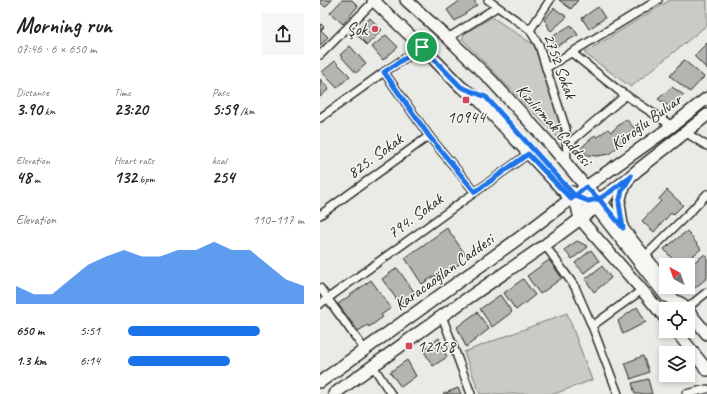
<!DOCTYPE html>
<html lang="en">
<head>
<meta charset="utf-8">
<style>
	body { margin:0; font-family:Caveat,sans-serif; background:#f6f6f6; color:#202124; height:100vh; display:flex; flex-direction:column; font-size:15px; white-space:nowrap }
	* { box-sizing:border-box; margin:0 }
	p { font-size:13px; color:#757577 }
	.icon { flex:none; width:22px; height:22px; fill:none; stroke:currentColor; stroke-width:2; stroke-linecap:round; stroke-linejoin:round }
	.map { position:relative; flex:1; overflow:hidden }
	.drawer { display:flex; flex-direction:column; background:#fff; width:320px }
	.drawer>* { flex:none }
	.needle { width:26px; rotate:320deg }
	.controls { position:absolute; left:339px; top:258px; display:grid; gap:8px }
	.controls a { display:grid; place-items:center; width:36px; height:36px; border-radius:0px; background:#fff; box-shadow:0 2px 6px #0003; font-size:20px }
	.pin { position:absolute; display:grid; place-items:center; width:34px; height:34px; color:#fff; margin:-17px; border:2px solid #fff; border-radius:50%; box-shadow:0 1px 4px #0007 }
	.round { display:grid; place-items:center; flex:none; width:42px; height:42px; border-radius:0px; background:#f6f6f6 }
	.overview { display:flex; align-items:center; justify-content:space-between; height:68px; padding:0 16px }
	h1 { font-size:22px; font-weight:700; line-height:30px }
	.metrics { display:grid; grid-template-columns:repeat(3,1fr); gap:6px; height:68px; padding:4px 16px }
	.metrics div { display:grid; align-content:center }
	.metrics b { font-size:17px; font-weight:700 }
	.metrics small { font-size:11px; font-weight:400 }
	.metrics p { font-size:11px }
	.chart { height:112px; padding:8px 16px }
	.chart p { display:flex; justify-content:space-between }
	.chart svg { width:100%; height:72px; margin-top:4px; fill:#1a73e8; opacity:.7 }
	ul { padding:0 16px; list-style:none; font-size:13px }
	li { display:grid; grid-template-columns:64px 48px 1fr; align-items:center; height:30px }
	li i { height:10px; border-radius:5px; background:#1a73e8 }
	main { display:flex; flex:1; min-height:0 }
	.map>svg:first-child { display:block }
	.green { fill:#cacac7; stroke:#7a7a79 }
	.building { fill:#b4b4b1; stroke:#2b2b2b }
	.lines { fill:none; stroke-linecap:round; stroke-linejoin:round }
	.street-casing { stroke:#2b2b2b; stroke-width:10 }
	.primary-casing { stroke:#2b2b2b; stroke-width:14 }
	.street { stroke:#f6f6f2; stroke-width:7 }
	.primary { stroke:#f6f6f2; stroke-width:11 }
	.route-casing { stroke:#fff; stroke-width:8 }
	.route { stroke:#1a73e8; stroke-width:5 }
	.poi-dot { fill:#d1495b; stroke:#f6f6f2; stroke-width:1.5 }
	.labels { text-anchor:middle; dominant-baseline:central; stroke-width:3; stroke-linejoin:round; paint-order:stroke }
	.poi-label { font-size:17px; fill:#2b2b2b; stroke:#f6f6f2; text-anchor:end }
	.street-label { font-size:17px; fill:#2b2b2b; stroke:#f6f6f2 }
</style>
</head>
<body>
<main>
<section class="drawer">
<div class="overview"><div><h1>Morning run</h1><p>07:46 · 6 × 650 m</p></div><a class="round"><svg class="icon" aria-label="share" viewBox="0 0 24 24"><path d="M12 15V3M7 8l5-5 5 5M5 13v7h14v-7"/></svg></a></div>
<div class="metrics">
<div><p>Distance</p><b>3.90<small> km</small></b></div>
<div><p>Time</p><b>23:20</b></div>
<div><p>Pace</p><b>5:59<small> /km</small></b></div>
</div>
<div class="metrics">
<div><p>Elevation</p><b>48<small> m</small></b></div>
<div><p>Heart rate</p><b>132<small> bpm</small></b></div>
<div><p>kcal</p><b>254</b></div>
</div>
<div class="chart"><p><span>Elevation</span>110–117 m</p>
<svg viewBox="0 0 160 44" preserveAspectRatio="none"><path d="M0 44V33L10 38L20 38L30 29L40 20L50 15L60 11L70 15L80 15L90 11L100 11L110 6L120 11L130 11L140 20L150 29L160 33V44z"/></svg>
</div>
<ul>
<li><b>650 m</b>5:51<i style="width:75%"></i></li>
<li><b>1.3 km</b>6:14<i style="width:58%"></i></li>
</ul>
</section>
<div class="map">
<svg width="387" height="394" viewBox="0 0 387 394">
	<rect width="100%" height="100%" fill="#eaeae6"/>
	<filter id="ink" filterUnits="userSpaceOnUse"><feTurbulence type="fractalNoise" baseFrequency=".025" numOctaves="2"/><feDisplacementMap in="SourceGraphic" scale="8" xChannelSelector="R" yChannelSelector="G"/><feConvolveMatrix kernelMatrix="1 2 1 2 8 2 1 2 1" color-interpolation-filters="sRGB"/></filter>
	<g filter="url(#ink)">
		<g class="green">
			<path d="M350,0H387V25L311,87L264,53Z"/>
			<path d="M172,17L214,45L237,113L241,134L239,139L142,39L144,34Z"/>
			<path d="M247,313L272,380L234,394H160L144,352Z"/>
		</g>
		<g class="building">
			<path d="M0,0H12L5,7L0,2Z"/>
			<path d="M22,0H32L38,6L23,24L10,13Z"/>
			<path d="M141,0H154L157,5L135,21L127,10Z"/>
			<path d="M239,0H258L251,9Z"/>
			<path d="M278,7L285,18L269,29L262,18Z"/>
			<path d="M234,8L247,17L231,31L229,29L227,23L224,20Z"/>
			<path d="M50,18L62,30L47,45L35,33Z"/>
			<path d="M0,23L4,27L1,30L8,37L0,46Z"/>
			<path d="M251,25L258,35L235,47L230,38Z"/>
			<path d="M66,35L78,47L63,60L52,47Z"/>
			<path d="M387,43V69L374,56Z"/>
			<path d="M30,46L46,64L36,73L20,55Z"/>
			<path d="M364,60L384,77L370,92L350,76Z"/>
			<path d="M15,61L30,76L17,88L2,72Z"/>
			<path d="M0,79L9,89L0,97Z"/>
			<path d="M352,87L364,95L350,107L338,99Z"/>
			<path d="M306,119L317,131L289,154L277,156L267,155L261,148L275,135L277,137L288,129L291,132Z"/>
			<path d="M347,190L363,205L353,215L351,213L334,232L322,221L341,201L339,199Z"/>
			<path d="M127,228L145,254L140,258L142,262L118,279L116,275L102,284L85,258Z"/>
			<path d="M367,231L381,249L361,265H357L344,249Z"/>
			<path d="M257,241L265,245L268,247L252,259L244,250Z"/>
			<path d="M271,250L279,261L264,273L255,263Z"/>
			<path d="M385,254L387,256V278L375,288L368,279V267Z"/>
			<path d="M229,260L242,278L220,294L207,276Z"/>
			<path d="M282,266L291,278L274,292L265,279Z"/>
			<path d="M77,268L95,293L80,304L62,279Z"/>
			<path d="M203,279L215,295L196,310L184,293Z"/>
			<path d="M51,280L71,308L61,315L63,317L49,327L48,325L38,331L18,304Z"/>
			<path d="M180,295L192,312L172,327L160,309Z"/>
			<path d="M317,307L326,322L303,334L298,321Z"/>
			<path d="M157,312L169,329L146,347L137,327Z"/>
			<path d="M119,338L127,357L113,366L103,350Z"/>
			<path d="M323,356L329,372L311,379L305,363Z"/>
			<path d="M87,360L96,376L81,387L70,372Z"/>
			<path d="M328,379L332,394H315L312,383Z"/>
			<path d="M138,388L141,394H123Z"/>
		</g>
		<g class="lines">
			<defs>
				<g id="street">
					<path d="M168,0L210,30L219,45L226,68L246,129L247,164"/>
					<path d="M210,30L230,0"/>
					<path d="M128,38L177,7"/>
					<path d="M252,53L298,90L352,126"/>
					<path d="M0,55L54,1"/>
					<path d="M226,68L338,0"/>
					<path d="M64,72L109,136L155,192"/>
					<path d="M0,118L64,72L102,47"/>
					<path d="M365,132L387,146"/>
					<path d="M247,145L306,95"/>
					<path d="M0,215L109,136"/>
					<path d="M225,245L255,287L272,326L298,394"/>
					<path d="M325,256L372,210L387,194"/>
					<path d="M0,288L45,350"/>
					<path d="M0,304L208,154"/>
					<path d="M366,309L387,292"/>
					<path d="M122,316L151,394"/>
					<path d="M272,326L322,290"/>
					<path d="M53,366L71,394"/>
					<path d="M366,394L387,389"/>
				</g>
				<g id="primary">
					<path d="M53,0L102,47L141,87L157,98L251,199L257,206L260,219L322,290L346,319"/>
					<path d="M86,0L128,38L172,81L228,142L266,187L279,199L346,283"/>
					<path d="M252,192C259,200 270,203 280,198C292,193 308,178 319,169C342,151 365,133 387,115"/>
					<path d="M268,207L279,211L346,296L362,304"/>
					<path d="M302,225L299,203L302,191L309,179"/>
					<path d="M368,311L387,334"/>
					<path d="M356,331L387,370"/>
					<path d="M0,382L206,233L266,187L352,126L387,98"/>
					<path d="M14,394L122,316L225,245L275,208L282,203L290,192"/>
				</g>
			</defs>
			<use href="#street" class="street-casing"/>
			<use href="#primary" class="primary-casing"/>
			<use href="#street" class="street"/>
			<use href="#primary" class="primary"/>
		</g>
	</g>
	<g class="lines" filter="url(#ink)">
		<defs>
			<path id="route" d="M102,47L64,72L109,136L155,192L208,154L251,199L255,196L268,201L279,199L303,228L299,203L302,191L311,176L290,192L279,199L266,187L255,196L166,97L141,87L102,47"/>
		</defs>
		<use href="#route" class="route-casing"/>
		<use href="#route" class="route"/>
	</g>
	<g class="poi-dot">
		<circle cx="55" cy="29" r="4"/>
		<rect x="142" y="96" width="8" height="8" rx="2"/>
		<rect x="85" y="342" width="8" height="8" rx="2"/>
	</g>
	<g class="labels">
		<g class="poi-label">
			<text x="47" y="29">Şok</text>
			<text x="146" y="117" text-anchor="middle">10944</text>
			<text x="97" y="346" text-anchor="start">12158</text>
		</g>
		<g class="street-label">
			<text transform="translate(240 66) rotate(70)">2752 Sokak</text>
			<text transform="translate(326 122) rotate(-36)">Köroğlu Bulvar</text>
			<text transform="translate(234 125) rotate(48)">Kızılırmak Caddesi</text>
			<text transform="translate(55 156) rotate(-36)">825. Sokak</text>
			<text transform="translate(95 216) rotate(-36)">794. Sokak</text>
			<text transform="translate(124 272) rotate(-36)">Karacaoğlan Caddesi</text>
		</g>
	</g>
</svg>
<div class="controls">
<a><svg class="needle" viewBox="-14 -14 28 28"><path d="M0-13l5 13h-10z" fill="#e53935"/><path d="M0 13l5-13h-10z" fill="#757577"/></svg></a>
<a><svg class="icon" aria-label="locate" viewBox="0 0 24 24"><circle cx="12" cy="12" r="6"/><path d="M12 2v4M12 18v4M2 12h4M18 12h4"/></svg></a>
<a><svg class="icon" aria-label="layers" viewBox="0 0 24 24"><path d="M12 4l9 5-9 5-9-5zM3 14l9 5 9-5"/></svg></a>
</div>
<div class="pin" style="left:102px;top:47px;background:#1e9e55"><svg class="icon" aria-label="arrive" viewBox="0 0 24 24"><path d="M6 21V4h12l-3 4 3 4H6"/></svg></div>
</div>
</main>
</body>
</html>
